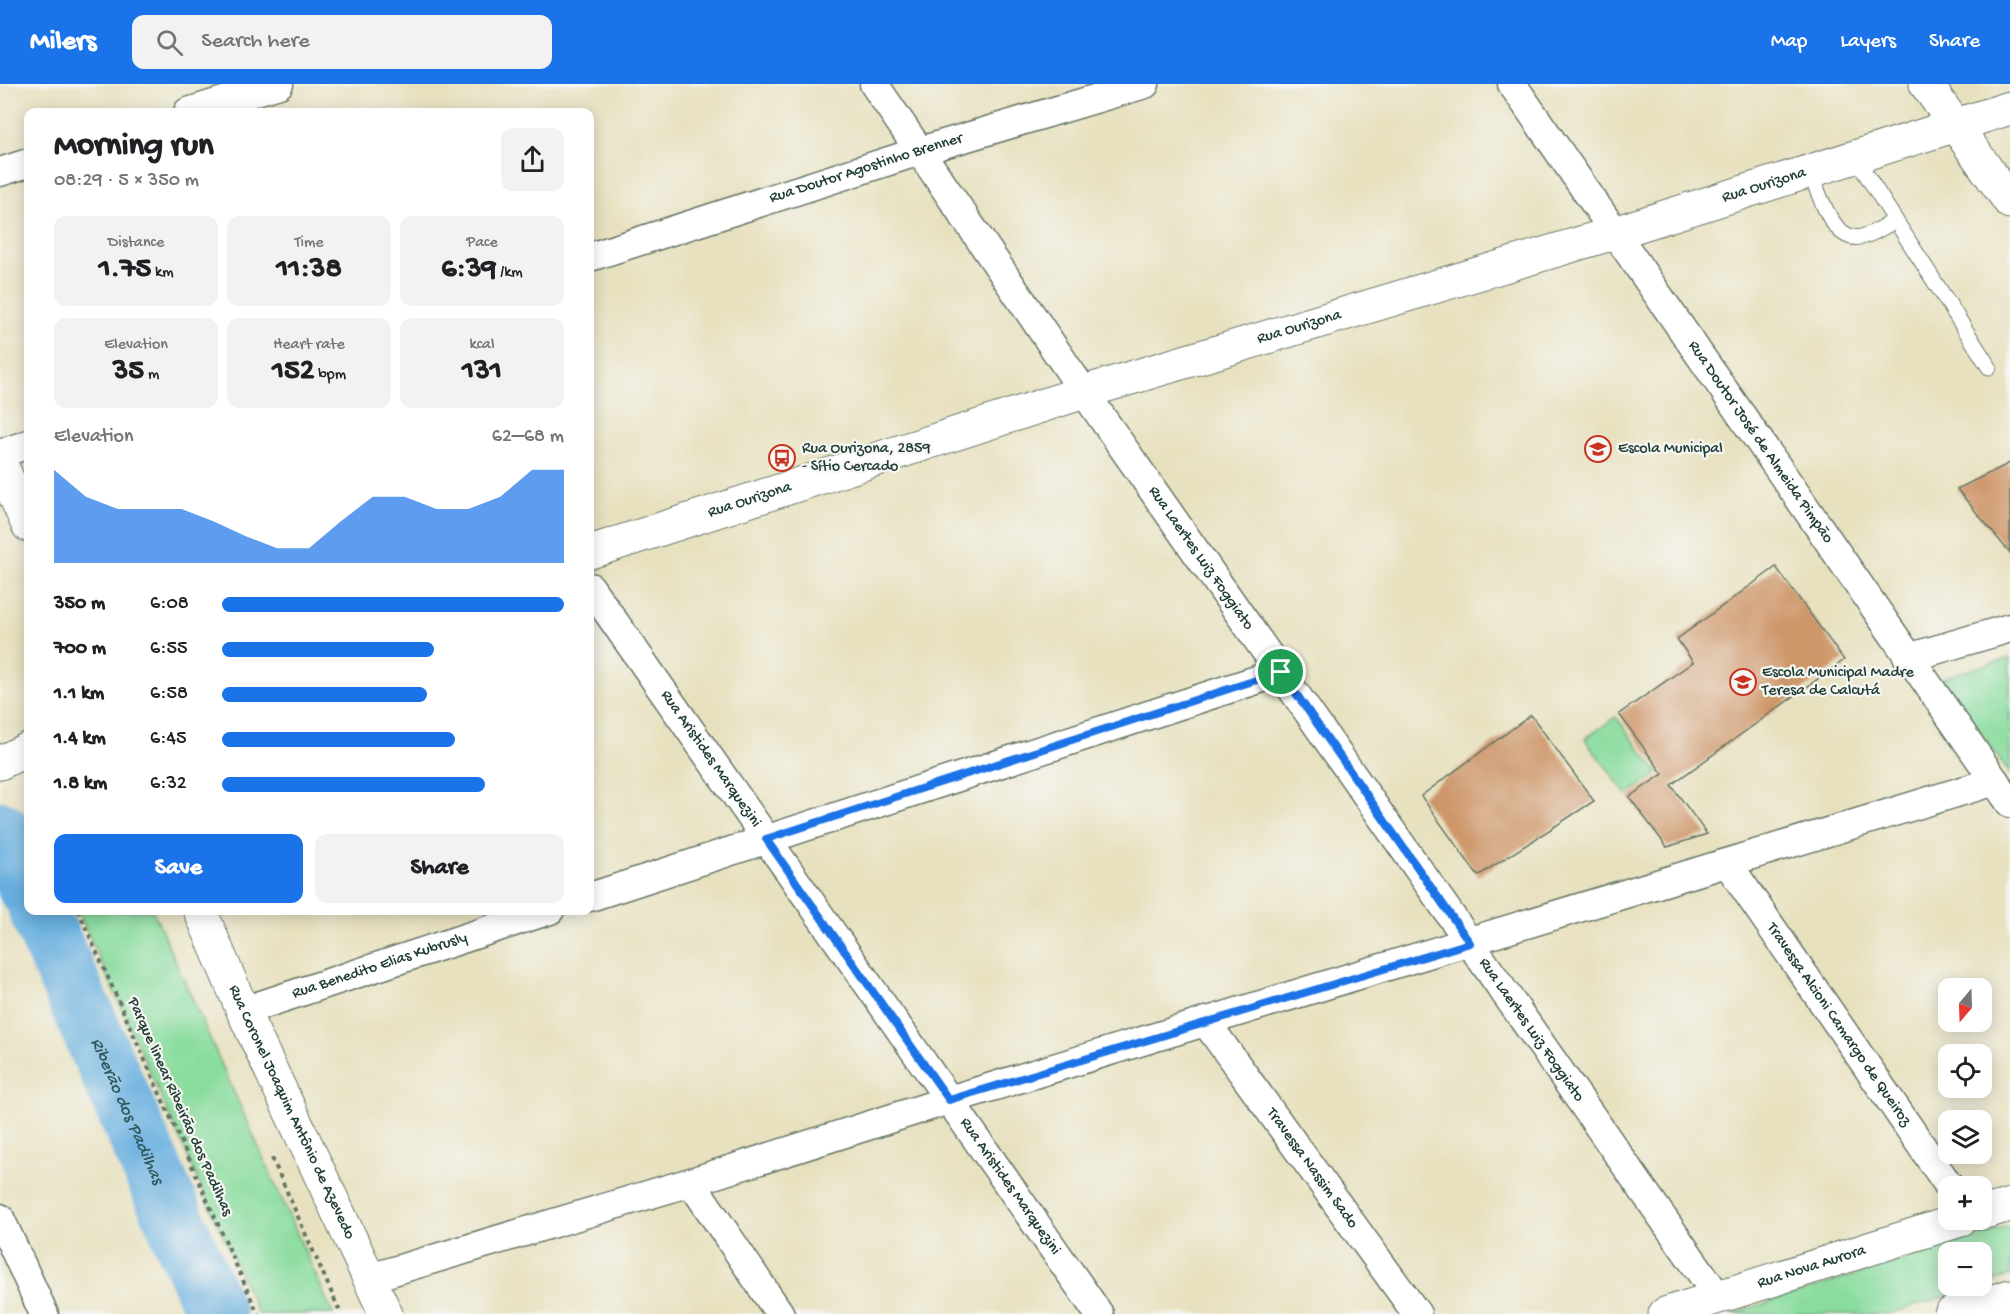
<!DOCTYPE html>
<html lang="en">
<head>
<meta charset="utf-8">
<style>
	body { margin:0; font-family:"Gochi Hand",sans-serif; background:#f2f2f2; color:#202124; height:100vh; display:flex; flex-direction:column; font-size:22px; white-space:nowrap }
	* { box-sizing:border-box; margin:0 }
	p { font-size:20px; color:#757577 }
	.icon { flex:none; width:33px; height:33px; fill:none; stroke:currentColor; stroke-width:2; stroke-linecap:round; stroke-linejoin:round }
	.map { position:relative; flex:1; overflow:hidden }
	.details { position:absolute; left:24px; top:24px; width:570px; height:807px; display:flex; flex-direction:column; background:#fff; border-radius:12px; box-shadow:0 3px 15px #0003 }
	.details>* { flex:none }
	.needle { width:39px; rotate:199deg }
	.controls { position:absolute; left:1938px; top:894px; display:grid; gap:12px }
	.controls a { display:grid; place-items:center; width:54px; height:54px; border-radius:12px; background:#fff; box-shadow:0 3px 15px #0003; font-size:30px }
	.pin { position:absolute; display:grid; place-items:center; width:51px; height:51px; color:#fff; margin:-26px; border:3px solid #fff; border-radius:50%; box-shadow:0 2px 6px #0007 }
	.round { display:grid; place-items:center; flex:none; width:63px; height:63px; border-radius:12px; background:#f2f2f2 }
	.headline { display:flex; align-items:center; justify-content:space-between; height:102px; padding:0 30px }
	h1 { font-size:33px; font-weight:800; line-height:45px }
	.metrics { display:grid; grid-template-columns:repeat(3,1fr); gap:9px; height:102px; padding:6px 30px }
	.metrics div { display:grid; align-content:center; border-radius:12px; background:#f2f2f2; text-align:center }
	.metrics b { font-size:30px; font-weight:800 }
	.metrics small { font-size:16px; font-weight:400 }
	.metrics p { font-size:16px }
	.chart { height:168px; padding:12px 30px }
	.chart p { display:flex; justify-content:space-between }
	.chart svg { width:100%; height:108px; margin-top:6px; fill:#1a73e8; opacity:.7 }
	.primary-button { display:flex; gap:12px; margin-top:auto; padding:12px 30px }
	.primary-button a { flex:1; height:69px; border-radius:12px; background:#1a73e8; color:#fff; font-size:24px; font-weight:800; line-height:69px; text-align:center }
	.primary-button a+a { background:#f2f2f2; color:#202124 }
	ul { padding:0 30px; list-style:none; font-size:20px }
	li { display:grid; grid-template-columns:96px 72px 1fr; align-items:center; height:45px }
	li i { height:15px; border-radius:8px; background:#1a73e8 }
	header { display:flex; align-items:center; gap:36px; box-sizing:border-box; height:84px; padding:0 30px; background:#1a73e8; color:#fff }
	header strong { font-size:28px }
	nav { display:flex; gap:33px; margin-inline-start:auto; font-size:21px }
	.search { width:420px; height:54px; background:#f2f2f2; display:flex; align-items:center; gap:15px; box-sizing:border-box; padding:0 21px; border-radius:12px; color:#757577; font-size:22px }
	.map>svg:first-child { display:block }
	.green { fill:#89dc9e; stroke:#548c69; stroke-width:1.5 }
	.lines { fill:none; stroke-linecap:round; stroke-linejoin:round }
	.river { stroke:#67afdf; stroke-width:60 }
	.building { fill:#ce976b }
	.lane-casing { stroke:#657665; stroke-width:17 }
	.street-casing { stroke:#657665; stroke-width:31 }
	.secondary-casing { stroke:#657665; stroke-width:35 }
	.path { stroke:#657665; stroke-width:4; stroke-dasharray:4.5 4.5; stroke-linecap:butt }
	.lane { stroke:#fff; stroke-width:15 }
	.street { stroke:#fff; stroke-width:28 }
	.secondary { stroke:#fff; stroke-width:33 }
	.route-casing { stroke:#fff; stroke-width:12 }
	.route { stroke:#1a73e8; stroke-width:8 }
	.labels { text-anchor:middle; dominant-baseline:central; stroke-width:4.5; stroke-linejoin:round; paint-order:stroke }
	.street-label { font-size:16px; fill:#1f3d34; stroke:#f6f6f2 }
	.poi-label { font-size:16px; fill:#1f3d34; stroke:#f6f6f2; text-anchor:start }
	.water-label { font-size:18px; font-style:italic; fill:#315a5f; stroke:#f6f6f2 }
</style>
</head>
<body>
<header>
<strong>Milers</strong>
<div class="search"><svg class="icon" aria-label="search" viewBox="0 0 24 24"><circle cx="10" cy="10" r="6"/><path d="M15 15l6 6"/></svg>Search here</div>
<nav><a>Map</a><a>Layers</a><a>Share</a></nav>
</header>
<div class="map">
<svg width="2010" height="1230" viewBox="0 0 2010 1230">
	<rect width="100%" height="100%" fill="#f6f6f2"/>
	<filter id="ink" filterUnits="userSpaceOnUse"><feTurbulence type="fractalNoise" baseFrequency=".0167" numOctaves="2"/><feDisplacementMap in="SourceGraphic" scale="12" xChannelSelector="R" yChannelSelector="G"/><feConvolveMatrix kernelMatrix="1 2 1 2 8 2 1 2 1" color-interpolation-filters="sRGB"/></filter>
	<filter id="wash" filterUnits="userSpaceOnUse"><feTurbulence type="fractalNoise" baseFrequency=".008" numOctaves="4" result="noise"/><feDisplacementMap in="SourceGraphic" scale="24" xChannelSelector="R" yChannelSelector="G"/><feGaussianBlur stdDeviation="1.35" result="paint"/><feColorMatrix in="noise" values="0 0 0 0 0 0 0 0 0 0 0 0 0 0 0 0 0 1.4 0 .05"/><feComposite in="paint" operator="in"/></filter>
	<g filter="url(#wash)">
		<rect width="100%" height="100%" fill="#e8e1c0"/>
		<g class="green">
			<path d="M2010,574V690L1942,594Z"/>
			<path d="M1616,633L1658,689L1627,711L1585,655Z"/>
			<path d="M78,827H153L333,1230H258Z"/>
			<path d="M2010,1142V1192L1982,1201V1168H1948V1202H1979L1888,1230H1731Z"/>
		</g>
		<g class="lines">
			<g class="river">
				<path d="M0,747L28,805"/>
				<path id="s1" d="M38,826L216,1230"/>
			</g>
		</g>
		<g id="blocks">
			<g class="building">
				<path d="M2010,379V469L1957,405Z"/>
				<path d="M1776,483L1844,576L1671,701L1707,750L1667,763L1629,713L1663,690L1619,630L1693,578L1677,555Z"/>
				<path d="M1531,631L1594,717L1478,792L1421,712Z"/>
			</g>
		</g>
	</g>
	<g filter="url(#ink)">
		<use href="#blocks" fill-opacity="0" stroke="#657665" stroke-width="1.5"/>
		<g class="lines">
			<defs>
				<g id="lane">
					<path d="M1855,73L1989,283"/>
					<path d="M1810,88C1819,108 1832,159 1861,153C1872,151 1884,142 1895,137"/>
				</g>
				<g id="street">
					<path id="s2" d="M874,0L1084,308L1718,1213"/>
					<path id="s3" d="M1512,0L2010,719"/>
					<path d="M188,28L279,0"/>
					<path d="M0,88L28,79"/>
					<path id="s4" d="M590,173L920,67L1145,0"/>
					<path d="M0,370L28,360"/>
					<path id="s5" d="M590,503L1099,1230"/>
					<path d="M1908,574L2010,544"/>
					<path id="s6" d="M1728,780L1949,1102"/>
					<path d="M590,813L1281,588"/>
					<path id="s7" d="M243,927L550,826"/>
					<path id="s8" d="M1205,937L1417,1230"/>
					<path d="M691,1098L780,1230"/>
					<path d="M0,1134L44,1230"/>
					<path d="M370,1194L691,1098L949,1016L1995,697"/>
				</g>
				<g id="secondary">
					<path d="M1926,0L2010,118"/>
					<path d="M0,378L28,441"/>
					<path id="s9" d="M590,468L1084,308L1614,149L2010,24"/>
					<path d="M0,679L28,665"/>
					<path id="s10" d="M200,826L243,927L386,1230"/>
					<path d="M1982,1129L2010,1121"/>
					<path id="s11" d="M1665,1230L1960,1136"/>
					<path d="M1951,1230L2010,1212"/>
				</g>
			</defs>
			<use href="#lane" class="lane-casing"/>
			<use href="#street" class="street-casing"/>
			<use href="#secondary" class="secondary-casing"/>
			<g class="path">
				<path d="M78,826L258,1230"/>
				<path d="M272,1074L341,1230"/>
			</g>
			<use href="#lane" class="lane"/>
			<use href="#street" class="street"/>
			<use href="#secondary" class="secondary"/>
		</g>
	</g>
	<g class="lines" filter="url(#ink)">
		<defs>
			<path id="route" d="M1281,588L1470,859L949,1016L766,755Z"/>
		</defs>
		<use href="#route" class="route-casing"/>
		<use href="#route" class="route"/>
	</g>
	<defs>
		<symbol id="school-ring" viewBox="-11 -11 22 22"><circle r="9.5" fill="#f6f6f2" stroke="#c8321e" stroke-width="1.5"/><path d="M0-5L7-2L0 1L-7-2ZM-4 1L0 2.5L4 1V4Q0 6-4 4Z" fill="#c8321e"/></symbol>
		<symbol id="bus-ring" viewBox="-11 -11 22 22"><circle r="9.5" fill="#f6f6f2" stroke="#c8321e" stroke-width="1.5"/><path d="M-5-6H5V4H4V6H2V4H-2V6H-4V4H-5ZM-3.5-4V0h7V-4ZM-3.5 1.2v1.5H-2V1.2ZM2 1.2v1.5H3.5V1.2Z" fill="#c8321e"/></symbol>
	</defs>
	<g fill-rule="evenodd">
		<use href="#school-ring" x="1583" y="350" width="30" height="30"/>
		<use href="#bus-ring" x="767" y="359" width="30" height="30"/>
		<use href="#school-ring" x="1728" y="583" width="30" height="30"/>
	</g>
	<g class="labels">
		<g class="street-label">
			<text stroke="none"><textPath href="#s4" startOffset="290">Rua Doutor Agostinho Brenner</textPath></text>
			<text stroke="none"><textPath href="#s9" startOffset="1230">Rua Ourizona</textPath></text>
			<text stroke="none"><textPath href="#s9" startOffset="744">Rua Ourizona</textPath></text>
			<text stroke="none"><textPath href="#s3" startOffset="436">Rua Doutor José de Almeida Pimpão</textPath></text>
			<text stroke="none"><textPath href="#s9" startOffset="168">Rua Ourizona</textPath></text>
			<text stroke="none"><textPath href="#s2" startOffset="576">Rua Laertes Luiz Foggiato</textPath></text>
			<text stroke="none"><textPath href="#s5" startOffset="210">Rua Aristides Marquezini</textPath></text>
			<text stroke="none"><textPath href="#s7" startOffset="144">Rua Benedito Elias Kubrusly</textPath></text>
			<text stroke="none"><textPath href="#s6" startOffset="195">Travessa Alcioni Camargo de Queiroz</textPath></text>
			<text stroke="none"><textPath href="#s2" startOffset="1152">Rua Laertes Luiz Foggiato</textPath></text>
			<text transform="translate(179 1023) rotate(66)">Parque linear Ribeirão dos Padilhas</text>
			<text stroke="none"><textPath href="#s10" startOffset="222">Rua Coronel Joaquim Antônio de Azevedo</textPath></text>
			<text stroke="none"><textPath href="#s8" startOffset="182">Travessa Nassim Sado</textPath></text>
			<text stroke="none"><textPath href="#s5" startOffset="732">Rua Aristides Marquezini</textPath></text>
			<text stroke="none"><textPath href="#s11" startOffset="154">Rua Nova Aurora</textPath></text>
		</g>
		<g class="poi-label">
			<text x="802" y="365">Rua Ourizona, 2859<tspan x="802" dy="18">- Sítio Cercado</tspan></text>
			<text x="1618" y="365">Escola Municipal</text>
			<text x="1762" y="589">Escola Municipal Madre<tspan x="1762" dy="18">Teresa de Calcutá</tspan></text>
		</g>
		<g class="water-label">
			<text stroke="none"><textPath href="#s1" startOffset="220">Riberão dos Padilhas</textPath></text>
		</g>
	</g>
</svg>
<div class="controls">
<a><svg class="needle" viewBox="-14 -14 28 28"><path d="M0-13l5 13h-10z" fill="#e53935"/><path d="M0 13l5-13h-10z" fill="#757577"/></svg></a>
<a><svg class="icon" aria-label="locate" viewBox="0 0 24 24"><circle cx="12" cy="12" r="6"/><path d="M12 2v4M12 18v4M2 12h4M18 12h4"/></svg></a>
<a><svg class="icon" aria-label="layers" viewBox="0 0 24 24"><path d="M12 4l9 5-9 5-9-5zM3 14l9 5 9-5"/></svg></a>
<a>+</a>
<a>−</a>
</div>
<div class="pin" style="left:1281px;top:588px;background:#1e9e55"><svg class="icon" aria-label="arrive" viewBox="0 0 24 24"><path d="M6 21V4h12l-3 4 3 4H6"/></svg></div>
<section class="details">
<div class="headline"><div><h1>Morning run</h1><p>08:29 · 5 × 350 m</p></div><a class="round"><svg class="icon" aria-label="share" viewBox="0 0 24 24"><path d="M12 15V3M7 8l5-5 5 5M5 13v7h14v-7"/></svg></a></div>
<div class="metrics">
<div><p>Distance</p><b>1.75<small> km</small></b></div>
<div><p>Time</p><b>11:38</b></div>
<div><p>Pace</p><b>6:39<small> /km</small></b></div>
</div>
<div class="metrics">
<div><p>Elevation</p><b>35<small> m</small></b></div>
<div><p>Heart rate</p><b>152<small> bpm</small></b></div>
<div><p>kcal</p><b>131</b></div>
</div>
<div class="chart"><p><span>Elevation</span>62–68 m</p>
<svg viewBox="0 0 160 44" preserveAspectRatio="none"><path d="M0 44V6L10 17L20 22L30 22L40 22L50 27L60 33L70 38L80 38L90 27L100 17L110 17L120 22L130 22L140 17L150 6L160 6V44z"/></svg>
</div>
<ul>
<li><b>350 m</b>6:08<i style="width:100%"></i></li>
<li><b>700 m</b>6:55<i style="width:62%"></i></li>
<li><b>1.1 km</b>6:58<i style="width:60%"></i></li>
<li><b>1.4 km</b>6:45<i style="width:68%"></i></li>
<li><b>1.8 km</b>6:32<i style="width:77%"></i></li>
</ul>
<div class="primary-button"><a>Save</a><a>Share</a></div>
</section>
</div>
</body>
</html>
